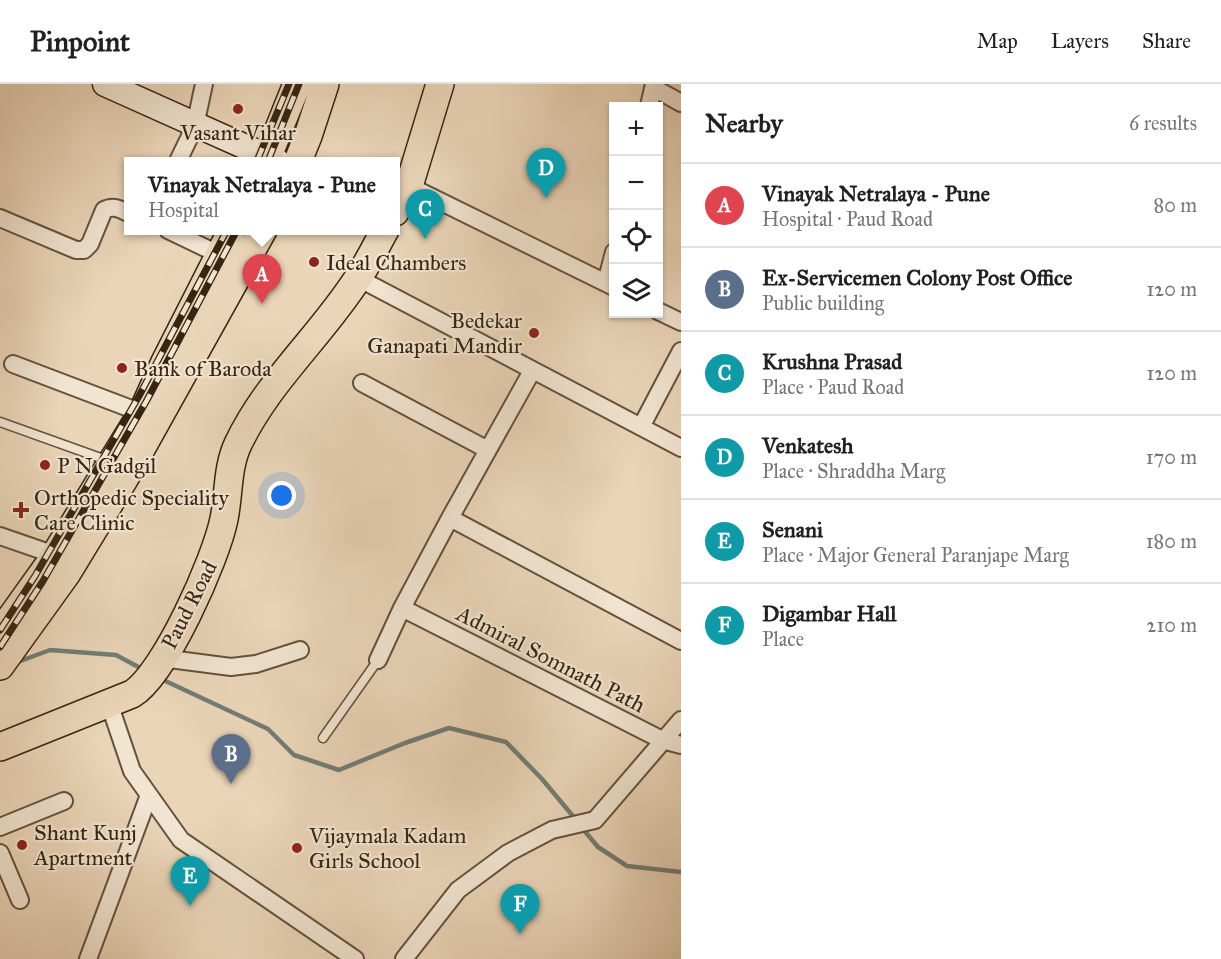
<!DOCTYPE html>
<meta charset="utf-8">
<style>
body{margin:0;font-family:"IM FELL Great Primer",serif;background:#f2f2f2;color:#202124}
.controls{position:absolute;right:18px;top:18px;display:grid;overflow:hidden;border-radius:0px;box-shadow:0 2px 4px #0004}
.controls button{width:54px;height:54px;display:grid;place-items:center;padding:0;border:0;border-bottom:2px solid #e0e0e0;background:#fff;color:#202124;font:30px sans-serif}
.you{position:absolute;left:282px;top:412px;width:21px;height:21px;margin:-15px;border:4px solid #fff;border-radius:50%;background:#1a73e8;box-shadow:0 0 0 9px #1a73e833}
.badge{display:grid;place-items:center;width:39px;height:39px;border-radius:50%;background:#8f2418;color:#fff;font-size:20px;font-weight:700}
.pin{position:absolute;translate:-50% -50px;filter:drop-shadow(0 2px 3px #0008)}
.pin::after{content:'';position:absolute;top:32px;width:21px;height:18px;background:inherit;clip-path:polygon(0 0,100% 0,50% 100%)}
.popup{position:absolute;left:124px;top:73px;width:276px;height:78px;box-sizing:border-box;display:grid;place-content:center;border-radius:0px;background:#fff;filter:drop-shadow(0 2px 4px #0005);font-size:20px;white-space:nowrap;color:#757577}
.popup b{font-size:22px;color:#202124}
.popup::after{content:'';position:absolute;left:50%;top:100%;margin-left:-12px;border:12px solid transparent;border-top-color:#fff}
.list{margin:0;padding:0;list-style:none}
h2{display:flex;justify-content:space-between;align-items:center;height:78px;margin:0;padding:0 24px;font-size:26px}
h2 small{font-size:20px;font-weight:400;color:#757577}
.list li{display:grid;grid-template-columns:39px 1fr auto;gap:18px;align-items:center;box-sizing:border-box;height:84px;padding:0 24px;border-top:2px solid #e0e0e0}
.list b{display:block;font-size:22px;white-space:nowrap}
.list p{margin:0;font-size:20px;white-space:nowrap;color:#757577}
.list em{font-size:20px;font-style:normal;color:#757577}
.icon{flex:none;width:33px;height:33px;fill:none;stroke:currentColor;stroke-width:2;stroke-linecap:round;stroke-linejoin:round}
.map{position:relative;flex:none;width:681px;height:875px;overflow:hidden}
header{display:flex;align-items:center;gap:36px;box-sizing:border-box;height:84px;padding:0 30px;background:#fff;border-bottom:2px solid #e0e0e0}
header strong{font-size:28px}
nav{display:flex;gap:33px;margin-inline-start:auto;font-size:21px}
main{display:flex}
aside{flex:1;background:#fff}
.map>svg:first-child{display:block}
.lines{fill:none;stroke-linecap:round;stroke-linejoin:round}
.stream{stroke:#727d73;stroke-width:4.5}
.lane-casing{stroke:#64513b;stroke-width:11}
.street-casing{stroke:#64513b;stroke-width:20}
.secondary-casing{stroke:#372511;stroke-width:27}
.primary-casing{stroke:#372511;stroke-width:30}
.lane{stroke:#f1e4d1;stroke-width:8}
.street{stroke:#f1e4d1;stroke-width:16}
.secondary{stroke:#f1e4d1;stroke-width:24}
.primary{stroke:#ead5b8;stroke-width:27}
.rail-casing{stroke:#372511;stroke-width:7}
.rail{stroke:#f1e4d1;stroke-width:4.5;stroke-dasharray:14;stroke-linecap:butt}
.poi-dot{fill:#8f2418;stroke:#f1e4d1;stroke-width:2}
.labels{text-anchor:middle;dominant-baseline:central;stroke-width:4.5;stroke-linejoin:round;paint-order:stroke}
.poi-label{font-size:22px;fill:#372511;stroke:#f1e4d1;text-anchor:start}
.street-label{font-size:22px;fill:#372511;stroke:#f1e4d1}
</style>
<header>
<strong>Pinpoint</strong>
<nav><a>Map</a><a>Layers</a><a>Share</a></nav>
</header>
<main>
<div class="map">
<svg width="681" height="875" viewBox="0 0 681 875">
<rect width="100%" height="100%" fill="#ead5b8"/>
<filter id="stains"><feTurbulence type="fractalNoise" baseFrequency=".00333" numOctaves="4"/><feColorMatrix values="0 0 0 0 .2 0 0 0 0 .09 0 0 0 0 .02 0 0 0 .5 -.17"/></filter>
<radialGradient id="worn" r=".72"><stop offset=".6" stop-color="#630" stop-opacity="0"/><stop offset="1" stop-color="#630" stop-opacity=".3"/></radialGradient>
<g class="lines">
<path class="stream" d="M 15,579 L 50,566 L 116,571 L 144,586
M 159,594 L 268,645 L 294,671 L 339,686 L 405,659 L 449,644 L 506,658 L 542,695 L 577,737
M 582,744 L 598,763 L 627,782 L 681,788"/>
<g class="lane-casing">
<path id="lane" d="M 0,338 L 109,377
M 323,654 L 378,576"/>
</g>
<g class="street-casing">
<path id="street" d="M 654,4 L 681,19
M 649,22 L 654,0
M 178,77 L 195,42 L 204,0
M 409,102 L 614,203
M 0,134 L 76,166 L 84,166 L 90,160 L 104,126 C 113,121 120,125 128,129
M 168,146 L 220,171
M 358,194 L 681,364
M 606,199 L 614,168
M 658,227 L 681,238
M 13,280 L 142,329
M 532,287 L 450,434 L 681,557
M 362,299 L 488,366
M 641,343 L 681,267
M 0,452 L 55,471
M 402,524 L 662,656 L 681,661
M 162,574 L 231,583 L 256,580 L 300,566
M 378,576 L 402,524 L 450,434
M 109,619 L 132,687 L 181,756 L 355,875
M 0,743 L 64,717
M 0,769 L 20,816
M 88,875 L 149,711
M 404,875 L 458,806 L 508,769 L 552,746 L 595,736 L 681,636"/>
</g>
<g class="secondary-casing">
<path id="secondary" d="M 105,0 L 277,77"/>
</g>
<g class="primary-casing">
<path id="primary" d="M 266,77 L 297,0
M 298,77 L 308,52 L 325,0
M 395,128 L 409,102 L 440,0
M 0,549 L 50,479 L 142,329 L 165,278 L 232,146
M 0,582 L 67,489 L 126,392 L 263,146
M 0,663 L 132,610 C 165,590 216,475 224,435 C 229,411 227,383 238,360 C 268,297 321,252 358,194 C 368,179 376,162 385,146"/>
</g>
<use href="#lane" class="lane"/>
<use href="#street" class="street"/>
<use href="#secondary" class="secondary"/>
<use href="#primary" class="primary"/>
<g class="rail-casing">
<path id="rail" d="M 257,77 L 289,0
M 268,77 L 299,0
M 0,546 L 35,492 L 139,312 L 227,146
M 0,563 L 43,497 L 147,316 L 237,146"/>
</g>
<use href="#rail" class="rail"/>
</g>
<g class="poi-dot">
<circle cx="238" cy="25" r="6"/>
<circle cx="314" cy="178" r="6"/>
<circle cx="534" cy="249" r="6"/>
<circle cx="122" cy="284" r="6"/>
<circle cx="45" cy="381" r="6"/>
<path d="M18 417h6v6h6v6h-6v6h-6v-6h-6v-6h6z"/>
<circle cx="22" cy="761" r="6"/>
<circle cx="297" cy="764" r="6"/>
</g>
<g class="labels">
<g class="poi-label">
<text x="238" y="48" text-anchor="middle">Vasant Vihar</text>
<text x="326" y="178">Ideal Chambers</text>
<text x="522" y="236" text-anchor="end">Bedekar<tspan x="522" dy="25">Ganapati Mandir</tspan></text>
<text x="134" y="284">Bank of Baroda</text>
<text x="57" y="381">P N Gadgil</text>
<text x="34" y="413">Orthopedic Speciality<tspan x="34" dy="25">Care Clinic</tspan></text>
<text x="34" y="748">Shant Kunj<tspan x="34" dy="25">Apartment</tspan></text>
<text x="309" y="751">Vijaymala Kadam<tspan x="309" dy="25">Girls School</tspan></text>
</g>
<g class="street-label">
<text transform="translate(189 521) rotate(-63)">Paud Road</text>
<text transform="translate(551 575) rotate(27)">Admiral Somnath Path</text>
</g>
</g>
<rect width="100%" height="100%" filter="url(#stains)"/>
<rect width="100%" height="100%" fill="url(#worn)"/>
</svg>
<div class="controls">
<button>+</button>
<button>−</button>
<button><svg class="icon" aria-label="locate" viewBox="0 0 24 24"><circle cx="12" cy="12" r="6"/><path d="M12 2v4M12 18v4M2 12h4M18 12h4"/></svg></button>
<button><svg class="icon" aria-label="layers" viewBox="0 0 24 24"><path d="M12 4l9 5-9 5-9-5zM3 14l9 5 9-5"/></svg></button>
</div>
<div class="you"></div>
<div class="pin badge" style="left:262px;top:220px;background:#e0444e">A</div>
<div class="popup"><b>Vinayak Netralaya - Pune</b>Hospital</div>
<div class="pin badge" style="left:231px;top:700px;background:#5c6f8a">B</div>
<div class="pin badge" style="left:425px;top:155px;background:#0f9aa8">C</div>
<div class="pin badge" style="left:546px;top:114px;background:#0f9aa8">D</div>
<div class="pin badge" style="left:190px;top:822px;background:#0f9aa8">E</div>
<div class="pin badge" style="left:520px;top:850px;background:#0f9aa8">F</div>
</div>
<aside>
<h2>Nearby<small>6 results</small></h2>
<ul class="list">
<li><span class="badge" style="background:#e0444e">A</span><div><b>Vinayak Netralaya - Pune</b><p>Hospital · Paud Road</p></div><em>80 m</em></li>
<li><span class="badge" style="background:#5c6f8a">B</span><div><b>Ex-Servicemen Colony Post Office</b><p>Public building</p></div><em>120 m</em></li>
<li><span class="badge" style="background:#0f9aa8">C</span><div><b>Krushna Prasad</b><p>Place · Paud Road</p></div><em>120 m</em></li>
<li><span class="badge" style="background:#0f9aa8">D</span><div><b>Venkatesh</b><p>Place · Shraddha Marg</p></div><em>170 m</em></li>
<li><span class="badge" style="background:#0f9aa8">E</span><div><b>Senani</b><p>Place · Major General Paranjape Marg</p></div><em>180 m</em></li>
<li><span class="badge" style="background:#0f9aa8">F</span><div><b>Digambar Hall</b><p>Place</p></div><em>210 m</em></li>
</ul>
</aside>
</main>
